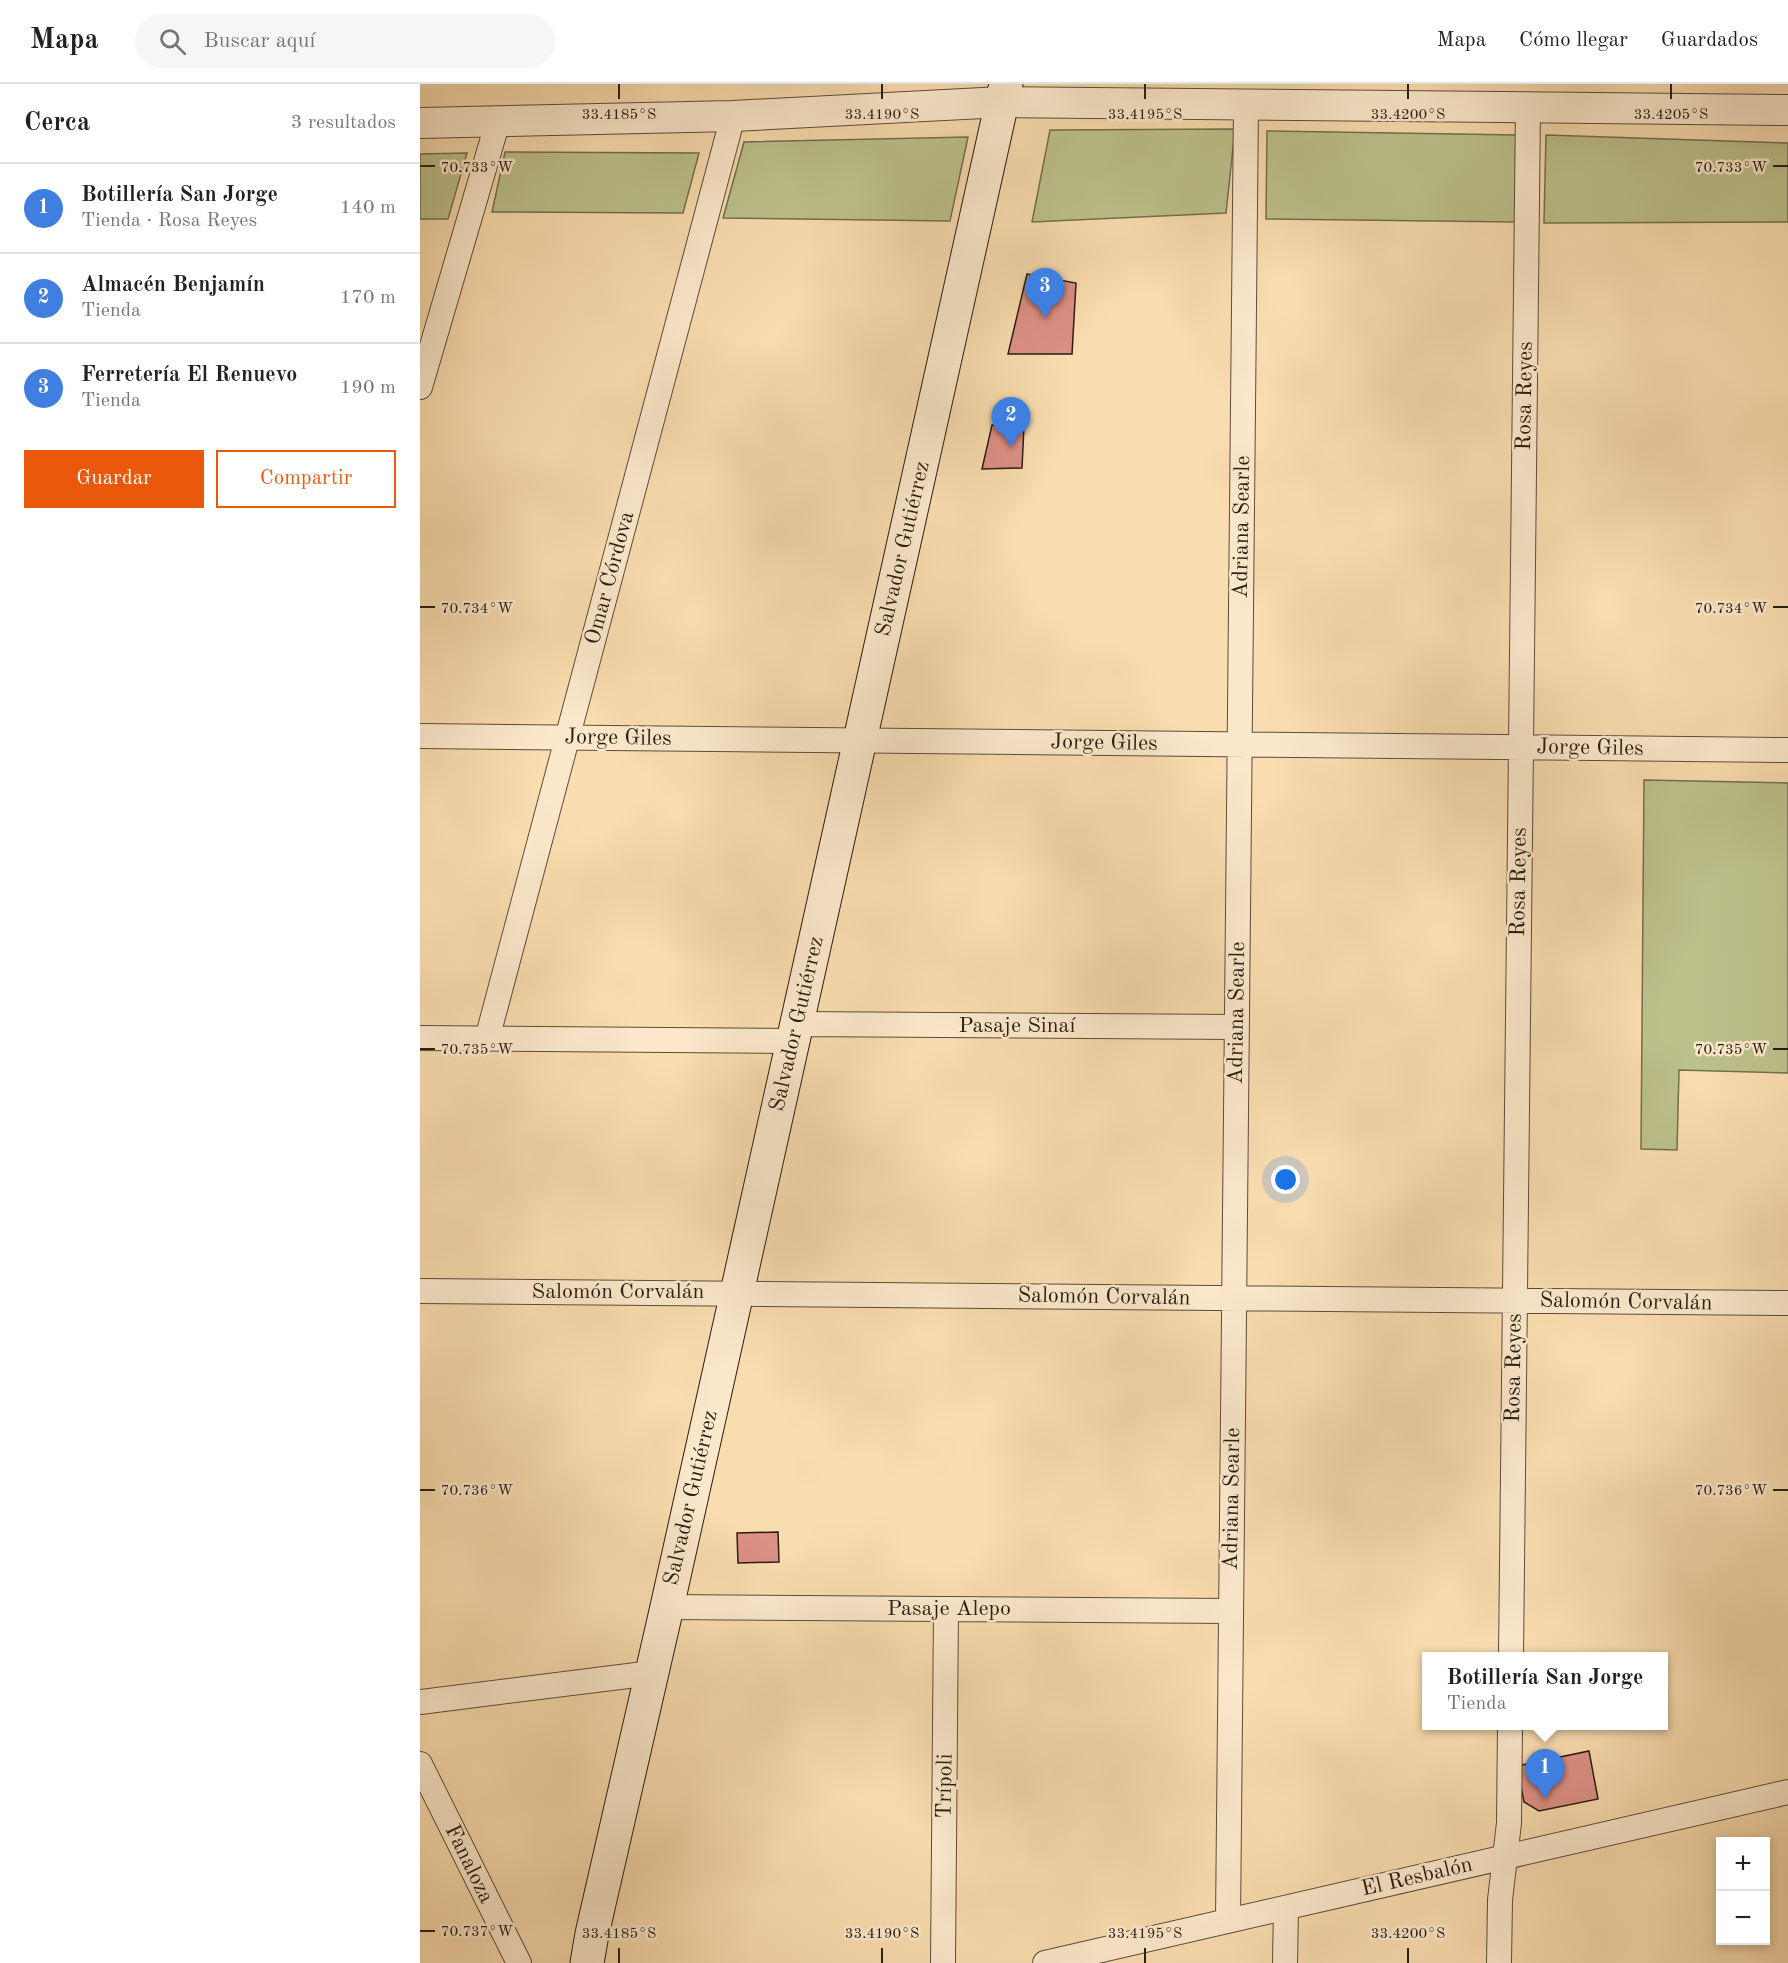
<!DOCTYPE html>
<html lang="es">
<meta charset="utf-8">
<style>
body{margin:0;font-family:"Old Standard TT",serif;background:#f6f6f6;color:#222}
.controls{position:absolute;right:18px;bottom:18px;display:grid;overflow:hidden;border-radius:0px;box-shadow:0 3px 9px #0003}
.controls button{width:54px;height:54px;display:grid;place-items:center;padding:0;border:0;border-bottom:2px solid #e0e0e0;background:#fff;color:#222;font:30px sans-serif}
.you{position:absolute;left:866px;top:1096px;width:21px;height:21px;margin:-15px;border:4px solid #fff;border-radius:50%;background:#1a73e8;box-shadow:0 0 0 9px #1a73e833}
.badge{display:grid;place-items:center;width:39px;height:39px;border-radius:50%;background:#ea580c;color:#fff;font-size:20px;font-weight:700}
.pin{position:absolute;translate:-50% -50px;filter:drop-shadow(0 2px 3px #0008)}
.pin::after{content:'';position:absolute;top:32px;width:21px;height:18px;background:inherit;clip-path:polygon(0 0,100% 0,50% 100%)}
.popup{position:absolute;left:1002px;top:1568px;width:246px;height:78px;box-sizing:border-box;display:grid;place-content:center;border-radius:0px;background:#fff;filter:drop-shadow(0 2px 4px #0005);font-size:20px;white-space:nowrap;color:#767676}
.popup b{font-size:22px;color:#222}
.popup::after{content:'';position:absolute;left:50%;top:100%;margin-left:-12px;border:12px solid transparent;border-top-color:#fff}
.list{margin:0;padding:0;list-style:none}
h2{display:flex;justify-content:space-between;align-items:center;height:78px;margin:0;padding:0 24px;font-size:26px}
h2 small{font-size:20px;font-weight:400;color:#767676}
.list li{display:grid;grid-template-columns:39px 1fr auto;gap:18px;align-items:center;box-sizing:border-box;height:90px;padding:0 24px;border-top:2px solid #e0e0e0}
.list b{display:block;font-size:22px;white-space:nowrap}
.list p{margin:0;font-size:20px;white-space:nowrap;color:#767676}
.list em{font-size:20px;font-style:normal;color:#767676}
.actions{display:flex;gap:12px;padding:18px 24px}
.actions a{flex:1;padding:14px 0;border:2px solid #ea580c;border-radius:0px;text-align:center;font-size:21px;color:#ea580c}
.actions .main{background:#ea580c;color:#fff}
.icon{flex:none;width:33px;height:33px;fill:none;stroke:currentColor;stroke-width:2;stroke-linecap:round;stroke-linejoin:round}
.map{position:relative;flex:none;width:1368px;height:1879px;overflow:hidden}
header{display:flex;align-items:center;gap:36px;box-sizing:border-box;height:84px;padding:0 30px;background:#fff;border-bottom:2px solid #e0e0e0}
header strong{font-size:28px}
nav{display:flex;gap:33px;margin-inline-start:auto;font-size:21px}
.search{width:420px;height:54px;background:#f6f6f6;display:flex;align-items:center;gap:15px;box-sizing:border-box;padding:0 21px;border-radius:33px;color:#767676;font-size:22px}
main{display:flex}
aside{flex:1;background:#fff}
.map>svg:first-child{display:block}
.green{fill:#bcc18c;stroke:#726f50;stroke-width:1.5}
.building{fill:#dd9085;stroke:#271d13;stroke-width:1.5}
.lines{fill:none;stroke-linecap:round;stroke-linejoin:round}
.minor-casing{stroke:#5c4d3a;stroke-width:26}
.tertiary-casing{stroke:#5c4d3a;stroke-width:32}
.secondary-casing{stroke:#271d13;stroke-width:35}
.minor{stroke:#fbe8cb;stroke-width:24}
.tertiary{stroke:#fbe8cb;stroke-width:30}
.secondary{stroke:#fbe8cb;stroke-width:33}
.ticks{fill:none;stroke:#271d13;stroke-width:2}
.labels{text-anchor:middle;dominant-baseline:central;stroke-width:5;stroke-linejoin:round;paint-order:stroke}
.street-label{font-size:22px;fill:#271d13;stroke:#fbe8cb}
.ticks-label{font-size:15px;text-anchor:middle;fill:#271d13;stroke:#fbe8cb;stroke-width:5;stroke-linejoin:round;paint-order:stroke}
</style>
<header>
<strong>Mapa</strong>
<div class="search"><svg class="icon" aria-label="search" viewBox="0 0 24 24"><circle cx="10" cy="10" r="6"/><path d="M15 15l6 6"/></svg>Buscar aquí</div>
<nav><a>Mapa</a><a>Cómo llegar</a><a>Guardados</a></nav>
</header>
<main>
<aside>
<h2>Cerca<small>3 resultados</small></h2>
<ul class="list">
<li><span class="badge" style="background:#3f7fe0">1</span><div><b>Botillería San Jorge</b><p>Tienda · Rosa Reyes</p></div><em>140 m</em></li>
<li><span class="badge" style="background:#3f7fe0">2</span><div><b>Almacén Benjamín</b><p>Tienda</p></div><em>170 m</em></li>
<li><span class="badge" style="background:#3f7fe0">3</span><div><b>Ferretería El Renuevo</b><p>Tienda</p></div><em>190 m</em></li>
</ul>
<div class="actions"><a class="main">Guardar</a><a>Compartir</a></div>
</aside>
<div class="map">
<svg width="1368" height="1879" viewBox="0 0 1368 1879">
<rect width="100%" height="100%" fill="#f9dcaf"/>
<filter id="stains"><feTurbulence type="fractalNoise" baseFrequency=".00333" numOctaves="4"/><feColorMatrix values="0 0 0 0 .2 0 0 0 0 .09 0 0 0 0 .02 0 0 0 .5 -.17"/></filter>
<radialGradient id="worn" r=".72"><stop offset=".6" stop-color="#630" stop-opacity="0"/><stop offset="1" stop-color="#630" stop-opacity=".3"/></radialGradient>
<path class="green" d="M 815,45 L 806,129 L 612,138 L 630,46 Z
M 847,47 L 1097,51 L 1096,138 L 846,135 Z
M 1126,51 L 1368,59 L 1368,138 L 1124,139 Z
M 548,53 L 530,137 L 303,134 L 324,58 Z
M 85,68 L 279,69 L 263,129 L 72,128 Z
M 47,69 L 28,135 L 0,135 L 0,70 Z
M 1224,696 L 1368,699 L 1368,989 L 1259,986 L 1257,1066 L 1221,1065 Z"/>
<path class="building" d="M 607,190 L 656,199 L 652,270 L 588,270 Z
M 572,341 L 604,342 L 602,384 L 562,385 Z
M 358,1448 L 359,1478 L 318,1479 L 317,1449 Z
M 1169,1667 L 1178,1715 L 1119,1727 L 1104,1718 L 1097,1682 Z"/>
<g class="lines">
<g class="minor-casing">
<path id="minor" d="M 0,303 L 78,37
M 0,652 L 1368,666
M 377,940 L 817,943
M 0,954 L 373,957
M 67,955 L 313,32
M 0,1207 L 1368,1219
M 247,1523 L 811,1527
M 1091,1572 L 1108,23
M 0,1618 L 232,1589
M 0,1680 L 99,1879
M 808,1837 L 826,21
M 523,1879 L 526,1525
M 625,1879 L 1368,1708
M 865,1879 L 866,1824
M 1079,1879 L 1080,1816 L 1089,1739 L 1090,1642"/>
</g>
<g class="tertiary-casing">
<path id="tertiary" d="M 0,39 L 313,32 L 582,18 L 1368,26"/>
</g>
<g class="secondary-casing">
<path id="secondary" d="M 167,1879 L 172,1850 L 247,1523 L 586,0"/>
</g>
<use href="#minor" class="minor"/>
<use href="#tertiary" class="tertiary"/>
<use href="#secondary" class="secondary"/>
</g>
<path class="ticks" d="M 199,0 L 199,15M 462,0 L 462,15M 725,0 L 725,15M 988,0 L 988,15M 1251,0 L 1251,15M 0,82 L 15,82M 1353,82 L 1368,82M 0,523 L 15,523M 1353,523 L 1368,523M 0,965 L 15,965M 1353,965 L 1368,965M 0,1406 L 15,1406M 1353,1406 L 1368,1406M 0,1847 L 15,1847M 199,1864 L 199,1879M 462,1864 L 462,1879M 725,1864 L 725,1879M 988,1864 L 988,1879"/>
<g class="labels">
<g class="street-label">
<text transform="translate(1105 312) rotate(-89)">Rosa Reyes</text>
<text transform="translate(822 443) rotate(-89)">Adriana Searle</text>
<text transform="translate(483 465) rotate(-77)">Salvador Gutiérrez</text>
<text transform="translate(190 494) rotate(-75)">Omar Córdova</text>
<text transform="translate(198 654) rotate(1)">Jorge Giles</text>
<text transform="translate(684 659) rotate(1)">Jorge Giles</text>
<text transform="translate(1170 664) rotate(1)">Jorge Giles</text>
<text transform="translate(1099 798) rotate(-89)">Rosa Reyes</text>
<text transform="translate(817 929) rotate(-89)">Adriana Searle</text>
<text transform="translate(377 940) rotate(-77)">Salvador Gutiérrez</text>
<text x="597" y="942">Pasaje Sinaí</text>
<text x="198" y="1208">Salomón Corvalán</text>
<text transform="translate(684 1213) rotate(1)">Salomón Corvalán</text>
<text transform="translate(1206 1218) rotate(1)">Salomón Corvalán</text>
<text transform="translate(1094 1284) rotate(-89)">Rosa Reyes</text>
<text transform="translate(271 1414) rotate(-77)">Salvador Gutiérrez</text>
<text transform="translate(812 1415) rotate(-89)">Adriana Searle</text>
<text x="529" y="1525">Pasaje Alepo</text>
<text transform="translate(525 1702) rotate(-89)">Trípoli</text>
<text transform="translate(49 1780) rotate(64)">Fanaloza</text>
<text transform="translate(997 1793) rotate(-13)">El Resbalón</text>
</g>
</g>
<g class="ticks-label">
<text x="199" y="35">33.4185°S</text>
<text x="462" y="35">33.4190°S</text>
<text x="725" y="35">33.4195°S</text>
<text x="988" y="35">33.4200°S</text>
<text x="1251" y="35">33.4205°S</text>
<text x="1311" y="88">70.733°W</text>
<text x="57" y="88">70.733°W</text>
<text x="1311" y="529">70.734°W</text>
<text x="57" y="529">70.734°W</text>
<text x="1311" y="970">70.735°W</text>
<text x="57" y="970">70.735°W</text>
<text x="1311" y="1411">70.736°W</text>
<text x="57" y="1411">70.736°W</text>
<text x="57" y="1852">70.737°W</text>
<text x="199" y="1854">33.4185°S</text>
<text x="462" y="1854">33.4190°S</text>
<text x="725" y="1854">33.4195°S</text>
<text x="988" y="1854">33.4200°S</text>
</g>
<rect width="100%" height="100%" filter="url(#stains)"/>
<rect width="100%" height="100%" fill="url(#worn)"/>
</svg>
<div class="controls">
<button>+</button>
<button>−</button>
</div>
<div class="you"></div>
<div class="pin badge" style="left:1125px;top:1715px;background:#3f7fe0">1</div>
<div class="popup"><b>Botillería San Jorge</b>Tienda</div>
<div class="pin badge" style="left:591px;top:363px;background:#3f7fe0">2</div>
<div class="pin badge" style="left:625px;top:234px;background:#3f7fe0">3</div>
</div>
</main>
